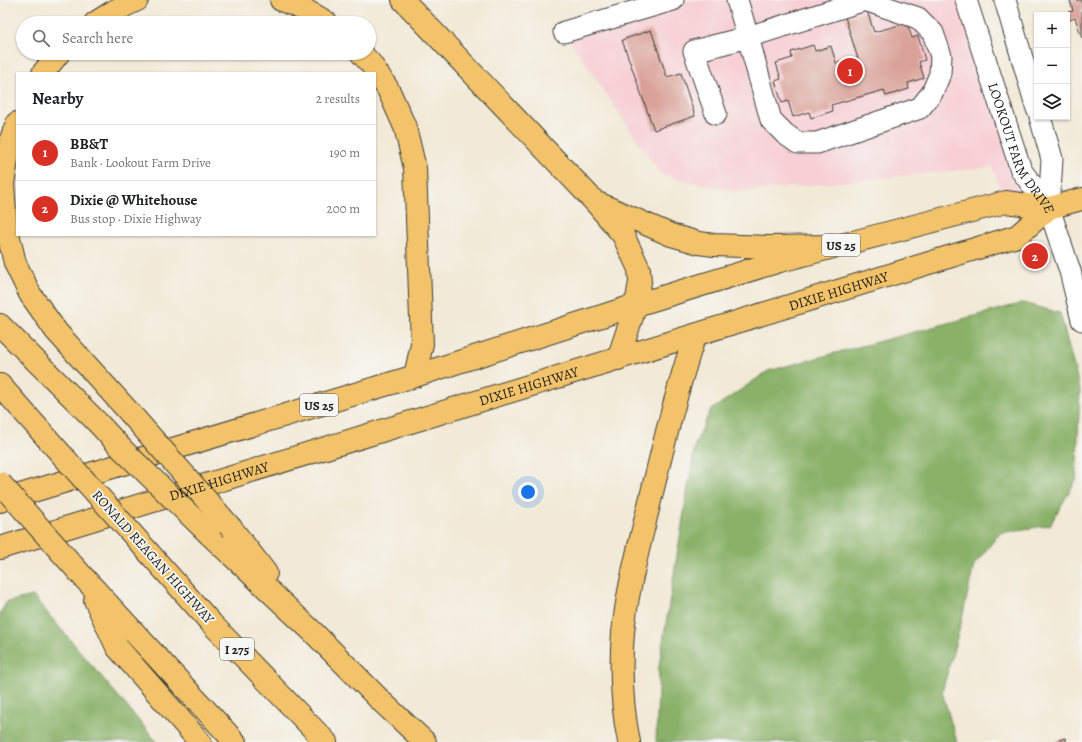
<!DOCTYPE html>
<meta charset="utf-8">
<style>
body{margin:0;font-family:Alegreya,serif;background:#f6f6f6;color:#202124}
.controls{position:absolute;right:12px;top:12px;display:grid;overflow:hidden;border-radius:0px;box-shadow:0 1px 3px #0004}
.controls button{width:36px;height:36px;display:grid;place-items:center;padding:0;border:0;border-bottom:1px solid #e0e0e0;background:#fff;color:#202124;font:20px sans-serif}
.you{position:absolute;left:528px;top:492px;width:14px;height:14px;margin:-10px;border:3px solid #fff;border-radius:50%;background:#1a73e8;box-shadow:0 0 0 6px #1a73e833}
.badge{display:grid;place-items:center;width:26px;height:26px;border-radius:50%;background:#d93025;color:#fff;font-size:13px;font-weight:700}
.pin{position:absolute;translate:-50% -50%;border:2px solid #fff;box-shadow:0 1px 4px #0006}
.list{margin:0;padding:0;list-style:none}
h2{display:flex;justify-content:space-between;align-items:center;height:52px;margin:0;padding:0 16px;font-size:17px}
h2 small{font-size:13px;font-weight:400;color:#757577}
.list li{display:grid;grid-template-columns:26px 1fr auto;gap:12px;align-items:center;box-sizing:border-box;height:56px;padding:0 16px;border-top:1px solid #e0e0e0}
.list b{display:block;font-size:15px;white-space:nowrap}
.list p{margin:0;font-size:13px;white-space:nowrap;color:#757577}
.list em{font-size:13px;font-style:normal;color:#757577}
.icon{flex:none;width:22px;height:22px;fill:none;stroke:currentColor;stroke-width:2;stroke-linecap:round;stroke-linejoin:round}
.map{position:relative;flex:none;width:1082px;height:742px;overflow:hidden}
.search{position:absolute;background:#fff;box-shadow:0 1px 3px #0004;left:16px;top:16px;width:360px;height:44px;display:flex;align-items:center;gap:10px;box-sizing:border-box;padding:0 14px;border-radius:22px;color:#757577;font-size:15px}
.panel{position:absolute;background:#fff;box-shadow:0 1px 3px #0004;left:16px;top:72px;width:360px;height:164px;border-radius:0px}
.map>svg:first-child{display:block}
.built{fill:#f7cfd5}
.forest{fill:#89b167;stroke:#526642}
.building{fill:#d9a198}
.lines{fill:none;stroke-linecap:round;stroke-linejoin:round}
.minor-casing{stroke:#3c3b38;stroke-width:23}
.major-casing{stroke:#3c3b38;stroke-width:24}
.highway-casing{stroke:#3c3b38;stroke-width:24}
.minor{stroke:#fff;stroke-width:21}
.major{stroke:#f2c36a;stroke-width:22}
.highway{stroke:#f2c36a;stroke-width:22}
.highway-bridge-casing{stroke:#3c3b38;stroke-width:24;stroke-linecap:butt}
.highway-bridge{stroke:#f2c36a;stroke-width:22}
.labels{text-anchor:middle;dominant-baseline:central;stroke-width:3.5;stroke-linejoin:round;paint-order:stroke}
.shield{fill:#f6f6f2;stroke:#5d5d5c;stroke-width:1}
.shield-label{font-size:13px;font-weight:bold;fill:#1c1c1c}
.street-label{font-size:14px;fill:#1c1c1c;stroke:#f6f6f2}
</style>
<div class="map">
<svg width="1082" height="742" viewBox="0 0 1082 742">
<rect width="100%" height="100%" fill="#f6f6f2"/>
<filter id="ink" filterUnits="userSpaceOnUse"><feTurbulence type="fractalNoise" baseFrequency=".025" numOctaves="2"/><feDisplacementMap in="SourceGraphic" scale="8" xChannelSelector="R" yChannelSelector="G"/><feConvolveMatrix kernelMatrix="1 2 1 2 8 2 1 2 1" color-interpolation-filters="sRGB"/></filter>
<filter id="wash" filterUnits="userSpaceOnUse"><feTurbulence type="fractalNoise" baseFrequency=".012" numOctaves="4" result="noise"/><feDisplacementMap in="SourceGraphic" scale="16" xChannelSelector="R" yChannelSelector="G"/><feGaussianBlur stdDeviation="0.9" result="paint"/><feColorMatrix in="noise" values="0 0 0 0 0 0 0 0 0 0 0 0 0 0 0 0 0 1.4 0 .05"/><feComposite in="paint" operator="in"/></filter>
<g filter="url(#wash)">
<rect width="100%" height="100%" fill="#f2e9d6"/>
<path class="built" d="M 673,0 L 966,0 L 1021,170 L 1049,208 L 1006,202 L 992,167 L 738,192 L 661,175 L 564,32 Z"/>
<path class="forest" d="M 1023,303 L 1060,313 L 1080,390 L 1076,480 L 1050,525 L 1000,533 L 974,565 L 961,623 L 942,692 L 957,742 L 656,742 L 659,666 L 695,445 L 710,411 L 768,371 Z
M 33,596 L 157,742 L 0,742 L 0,613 L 7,602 Z"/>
<g id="blocks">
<path class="building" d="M 1070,0 L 1082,0 L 1082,38 L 1075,18 L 1070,20 L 1068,12 L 1073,11 Z
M 867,11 L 874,32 L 907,23 L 912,38 L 918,36 L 925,60 L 919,62 L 924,78 L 908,83 L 909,89 L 886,96 L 884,90 L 831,105 L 833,111 L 811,118 L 809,112 L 793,117 L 788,101 L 782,103 L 775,81 L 781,79 L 776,63 L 792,58 L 791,52 L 813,45 L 815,51 L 831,46 L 836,63 L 858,59 L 845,17 Z
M 651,30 L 667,77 L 681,73 L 695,116 L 654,130 L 622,40 Z
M 1065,738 L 1066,742 L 1054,742 Z"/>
</g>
</g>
<g filter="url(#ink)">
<use href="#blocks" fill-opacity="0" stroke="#3c3b38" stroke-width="1"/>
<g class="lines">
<g class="minor-casing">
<g id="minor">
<path id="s1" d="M 966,0 L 1021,170 L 1049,208 L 1070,271 L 1082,320"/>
<path d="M 1005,0 L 1037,109"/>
<path d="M 564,32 L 673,0"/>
<path d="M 716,114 L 694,51 L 748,37 L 865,0 L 918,18 L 933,33 L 941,56 L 940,74 L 932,93 L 920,108 L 817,143 L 798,143 L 785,134 L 771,120 L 748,37 L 737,0"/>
<path d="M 1040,117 L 1052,159 L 1049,208"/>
</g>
</g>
<g class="major-casing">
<g id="major">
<path d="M 0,501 L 415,376 L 636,305 L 780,261 L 1006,202 L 1049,208 L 1082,199"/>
<path id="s2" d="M 0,548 L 1017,236 L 1049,208"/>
</g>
</g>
<g class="highway-casing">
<path id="highway" d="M 281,0 C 297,6 313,13 327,23
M 403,0 L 596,203 L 623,235 L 639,269 L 640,282 L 636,305 L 618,359
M 95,23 L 114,11 L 137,0
M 361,53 L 371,64 L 388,89 L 405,127 L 415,168 L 422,344 L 415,376
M 43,73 L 59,53
M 17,123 L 11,139 L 3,183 L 6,225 L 15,263 L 30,294 L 56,331 L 130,413
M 600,204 L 671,235 L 699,243 L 714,245 L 770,247 L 835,246
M 0,325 L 97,422
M 0,385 L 46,437
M 232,529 L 266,573
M 209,534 L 313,632 L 382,702 L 425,742
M 150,554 L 212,624 L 326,742
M 85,579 L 235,742
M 95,600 L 117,647 L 200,742
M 629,742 C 622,707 620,669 623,633 C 627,590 639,547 649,505 C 663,447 676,392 695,335"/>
</g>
<use href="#minor" class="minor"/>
<use href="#major" class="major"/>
<use href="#highway" class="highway"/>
<g class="highway-bridge-casing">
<path id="highway-bridge" d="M 130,413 L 232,529
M 97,422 L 123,450 L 209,534
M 46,437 L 150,554
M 0,483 L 85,579"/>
</g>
<use href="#highway-bridge" class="highway-bridge"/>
</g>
</g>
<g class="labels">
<g class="shield">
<rect x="822" y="234" width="38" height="22" rx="3"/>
<rect x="300" y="394" width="38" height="22" rx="3"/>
<rect x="220" y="638" width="34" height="22" rx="3"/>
</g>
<g class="shield-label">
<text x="841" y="245">US 25</text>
<text x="319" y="405">US 25</text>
<text x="237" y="649">I 275</text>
</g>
<g class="street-label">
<text stroke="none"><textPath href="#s1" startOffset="159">LOOKOUT FARM DRIVE</textPath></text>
<text stroke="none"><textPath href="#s2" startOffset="877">DIXIE HIGHWAY</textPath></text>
<text stroke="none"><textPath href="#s2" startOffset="553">DIXIE HIGHWAY</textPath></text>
<text stroke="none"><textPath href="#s2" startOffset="229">DIXIE HIGHWAY</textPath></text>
<text transform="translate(153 557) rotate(48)">RONALD REAGAN HIGHWAY</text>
</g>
</g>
</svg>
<div class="controls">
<button>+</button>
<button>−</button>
<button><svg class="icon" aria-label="layers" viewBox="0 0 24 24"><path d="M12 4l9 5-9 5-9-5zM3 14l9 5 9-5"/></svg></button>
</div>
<div class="you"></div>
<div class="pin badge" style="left:850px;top:71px">1</div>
<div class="pin badge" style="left:1035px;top:256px">2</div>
<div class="search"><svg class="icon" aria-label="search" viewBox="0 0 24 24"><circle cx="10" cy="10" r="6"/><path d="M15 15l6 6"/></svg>Search here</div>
<section class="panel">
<h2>Nearby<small>2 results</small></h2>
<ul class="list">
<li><span class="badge">1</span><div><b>BB&amp;T</b><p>Bank · Lookout Farm Drive</p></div><em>190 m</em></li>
<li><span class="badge">2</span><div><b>Dixie @ Whitehouse</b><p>Bus stop · Dixie Highway</p></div><em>200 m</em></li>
</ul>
</section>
</div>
